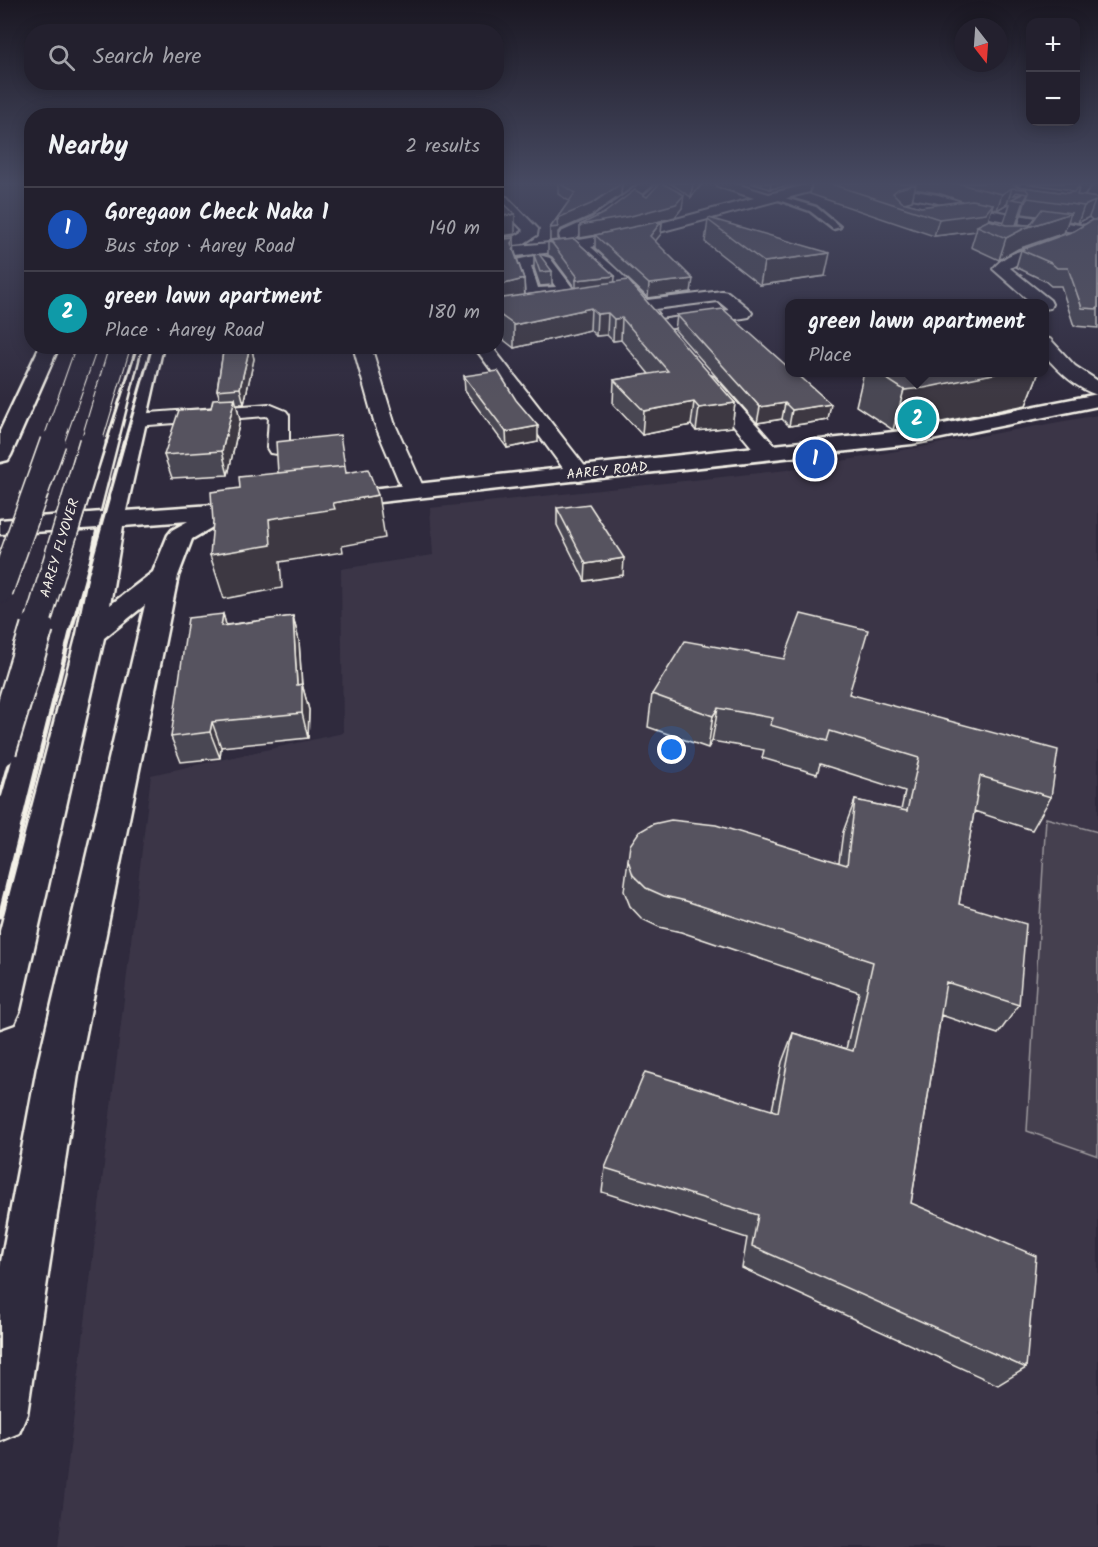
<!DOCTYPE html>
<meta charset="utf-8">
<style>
body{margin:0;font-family:Kalam,sans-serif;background:#2f2d3a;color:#f1f3f6}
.controls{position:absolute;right:18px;top:18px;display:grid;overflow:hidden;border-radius:12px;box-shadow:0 3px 15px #0003}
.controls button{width:54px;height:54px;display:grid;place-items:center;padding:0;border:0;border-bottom:2px solid #403e4a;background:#23202e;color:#f1f3f6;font:30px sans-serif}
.compass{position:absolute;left:954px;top:18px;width:54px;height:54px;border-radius:50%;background:#23202e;box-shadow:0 3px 15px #0003;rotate:163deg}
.you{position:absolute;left:672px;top:750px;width:21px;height:21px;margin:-15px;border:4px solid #fff;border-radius:50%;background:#1a73e8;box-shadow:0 0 0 9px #1a73e833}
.badge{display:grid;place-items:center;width:39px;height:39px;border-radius:50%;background:#8c9099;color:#fff;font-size:20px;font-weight:700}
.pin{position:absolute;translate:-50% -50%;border:3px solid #fff;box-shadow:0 2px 6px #0006}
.popup{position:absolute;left:785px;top:299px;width:264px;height:78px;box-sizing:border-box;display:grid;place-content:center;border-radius:12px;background:#23202e;filter:drop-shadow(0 2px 4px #0005);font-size:20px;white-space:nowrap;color:#a3a3aa}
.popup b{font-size:22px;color:#f1f3f6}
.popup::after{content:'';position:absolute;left:50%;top:100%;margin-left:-12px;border:12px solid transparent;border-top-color:#23202e}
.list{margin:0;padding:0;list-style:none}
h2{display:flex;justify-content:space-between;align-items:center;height:78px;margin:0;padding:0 24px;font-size:26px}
h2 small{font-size:20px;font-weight:400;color:#a3a3aa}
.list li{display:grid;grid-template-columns:39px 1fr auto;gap:18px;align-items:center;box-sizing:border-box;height:84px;padding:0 24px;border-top:2px solid #403e4a}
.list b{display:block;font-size:22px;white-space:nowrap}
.list p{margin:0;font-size:20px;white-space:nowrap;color:#a3a3aa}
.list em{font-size:20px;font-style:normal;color:#a3a3aa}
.icon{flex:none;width:33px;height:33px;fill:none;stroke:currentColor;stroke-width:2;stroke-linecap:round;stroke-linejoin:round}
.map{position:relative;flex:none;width:1098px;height:1547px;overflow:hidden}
.search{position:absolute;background:#23202e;box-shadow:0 3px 15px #0003;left:24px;top:24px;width:480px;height:66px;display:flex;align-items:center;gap:15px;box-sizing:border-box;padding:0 21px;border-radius:24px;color:#a3a3aa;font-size:22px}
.panel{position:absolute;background:#23202e;box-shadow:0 3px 15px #0003;left:24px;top:108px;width:480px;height:246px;border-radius:24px}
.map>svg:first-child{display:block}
.built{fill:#3b3647}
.green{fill:#454050;stroke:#9c989c;stroke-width:1.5}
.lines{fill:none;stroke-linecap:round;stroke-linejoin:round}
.lane-casing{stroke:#f4f1e8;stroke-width:5}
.street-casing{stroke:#f4f1e8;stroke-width:4}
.secondary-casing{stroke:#f4f1e8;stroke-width:5}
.lane{fill:#2f2a3d;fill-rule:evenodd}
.street{fill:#2f2a3d;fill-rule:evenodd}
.secondary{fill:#2f2a3d;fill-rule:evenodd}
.rail-far3{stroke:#f4f1e8;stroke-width:3}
.rail-far2{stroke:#f4f1e8;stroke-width:4}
.rail-far1{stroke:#f4f1e8;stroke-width:4.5}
.rail{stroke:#f4f1e8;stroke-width:5}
.highway-bridge-far2-casing{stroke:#f4f1e8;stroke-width:22;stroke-linecap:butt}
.highway-bridge-far1-casing{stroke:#f4f1e8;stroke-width:28;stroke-linecap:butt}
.highway-bridge-casing{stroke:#f4f1e8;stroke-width:36;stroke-linecap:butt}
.highway-bridge-far2{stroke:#2f2a3d;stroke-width:20}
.highway-bridge-far1{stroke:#2f2a3d;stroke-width:25}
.highway-bridge{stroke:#2f2a3d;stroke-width:32}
.wall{fill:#4a4752;stroke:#f4f1e8;stroke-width:1.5;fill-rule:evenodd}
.shaded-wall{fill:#3c3942;stroke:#f4f1e8;stroke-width:1.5}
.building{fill:#56525f;stroke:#f4f1e8;stroke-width:1.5}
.labels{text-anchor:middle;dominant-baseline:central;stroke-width:5;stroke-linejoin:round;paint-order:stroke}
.far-street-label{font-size:14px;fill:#f4f1e8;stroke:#2f2a3d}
</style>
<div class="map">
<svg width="1098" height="1547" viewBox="0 0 1098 1547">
<rect width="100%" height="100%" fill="#2f2a3d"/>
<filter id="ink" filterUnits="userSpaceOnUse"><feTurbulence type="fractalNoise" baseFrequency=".0167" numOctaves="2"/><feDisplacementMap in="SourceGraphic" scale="12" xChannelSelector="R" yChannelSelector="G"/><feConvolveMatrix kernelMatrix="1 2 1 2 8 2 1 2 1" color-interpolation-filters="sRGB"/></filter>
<g filter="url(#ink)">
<path class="built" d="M 1098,415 L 1098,1547 L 58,1547 L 151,775 L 343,733 L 341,569 L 433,555 L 430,508 L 797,469 Z"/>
<path class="green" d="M 1046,818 L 1098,832 L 1098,1156 L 1027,1131 Z"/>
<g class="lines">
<g class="lane-casing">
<path id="lane" d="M 775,195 L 816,207 L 840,227 L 833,229 L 810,211 L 773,198 Z"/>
</g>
<g class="street-casing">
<path id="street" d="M 641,183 L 655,183 L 629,206 L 602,224 L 574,238 L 579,240 L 631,231 L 754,198 L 717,186 L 716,183 L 733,183 L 769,194 L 814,183 L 834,183 L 832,186 L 637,238 L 591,247 L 616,269 L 647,300 L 722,291 L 728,292 L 749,309 L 752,313 L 749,317 L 743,318 L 659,330 L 653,329 L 650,325 L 653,321 L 729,310 L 718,301 L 655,309 L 658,313 L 655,317 L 643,317 L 605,275 L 574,250 L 496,258 L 496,248 L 561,242 L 559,235 L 561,232 L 592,218 Z
M 870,183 L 938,195 L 994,211 L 1098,228 L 1098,236 L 994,219 L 934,202 L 865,190 L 863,187 L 865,184 Z
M 1079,183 L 1092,183 L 1080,201 L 1098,209 L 1098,218 L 1074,210 L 1066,202 Z
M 502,196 L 507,197 L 538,229 L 537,235 L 523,244 L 496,247 L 496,239 L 514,237 L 524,231 L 496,202 L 497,197 Z
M 1060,241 L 1065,243 L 1068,246 L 1065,249 L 1025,260 L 1010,268 L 1050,300 L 1052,304 L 1050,308 L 1044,309 L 1044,304 L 1033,304 L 993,269 C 1008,249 1037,247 1060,241 Z
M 539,255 L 550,258 L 575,291 L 573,294 L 531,299 L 525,298 L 514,263 L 516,260 ZM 539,265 L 540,265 L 556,287 L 538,288 L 531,266 Z
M 1044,338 L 1050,339 L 1075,366 L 1098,381 L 1098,395 C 1076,389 1059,371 1044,355 Z
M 353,346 L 371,346 L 394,422 L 425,491 L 422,496 L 414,498 L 406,496 L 403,491 L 374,422 Z
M 487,346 L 493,348 L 587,469 L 590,474 L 587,479 L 579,481 L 571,479 L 478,352 L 481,348 Z
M 707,375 L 714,377 L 776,447 L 779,452 L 776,457 L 768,458 L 760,457 L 697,381 L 700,377 Z
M 269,404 L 286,411 L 289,415 L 289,448 L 286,453 L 278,454 L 270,453 L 267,448 L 269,418 L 266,416 L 136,426 L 129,424 L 126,420 L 129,416 L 136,414 Z"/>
</g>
<g class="secondary-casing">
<path id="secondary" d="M 40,346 L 59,346 L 11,455 L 8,460 L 0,462 L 0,431 Z
M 144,346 L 163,346 L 126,511 L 256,502 L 265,504 L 268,509 L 265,514 L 228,518 L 192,539 L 178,576 L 79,1068 L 27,1414 L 19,1433 L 0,1441 L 0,1267 L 37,1068 L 145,605 L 104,638 L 20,1010 L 14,1023 L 0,1028 L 0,931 L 77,634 L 98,528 L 0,534 L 0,520 L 102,512 ZM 188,521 L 172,530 L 168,535 L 153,572 L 110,605 L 123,526 Z
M 1098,394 L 1098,406 L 912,444 L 334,507 L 325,505 L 322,500 L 325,495 L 334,493 L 912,430 Z"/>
</g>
<use href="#lane" class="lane"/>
<use href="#street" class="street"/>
<use href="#secondary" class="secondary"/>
<path class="rail-far3" d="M 106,443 L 137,346
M 124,443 L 152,346"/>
<path class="rail-far2" d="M 47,628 L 106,442
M 72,628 L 124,442"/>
<path class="rail-far1" d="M 0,795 L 47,627
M 13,864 L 72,627"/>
<path class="rail" d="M 0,916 L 13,863"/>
<g class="highway-bridge-far2-casing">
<path id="highway-bridge-far2" d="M 53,443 L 87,346
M 91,443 L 120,346"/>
</g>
<g class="highway-bridge-far1-casing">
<path id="highway-bridge-far1" d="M 0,591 L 53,442
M 36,628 L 92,442"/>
</g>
<g class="highway-bridge-casing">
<path id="highway-bridge" d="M 0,750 L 37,627"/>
</g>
<use href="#highway-bridge-far2" class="highway-bridge-far2"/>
<use href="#highway-bridge-far1" class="highway-bridge-far1"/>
<use href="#highway-bridge" class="highway-bridge"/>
</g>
<path class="wall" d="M 558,183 L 622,183 L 621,195 L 591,216 L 560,230 L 558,232 L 558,240 L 550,241 L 550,228 L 569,201 L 558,194 Z
M 670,183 L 703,183 L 691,197 Z
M 751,183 L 804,183 L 770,189 Z
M 812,183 L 1080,183 L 1077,195 L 1098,198 L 1098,328 L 1074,326 L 1061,286 L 1051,286 L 1045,281 L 1016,267 L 1021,250 L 1074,231 L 1092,220 L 1089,217 L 1078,223 L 1068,221 L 1064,233 L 1018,249 L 999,260 L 971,247 L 976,231 L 934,236 L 810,194 ZM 1024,183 L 1066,189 L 1072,192 L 1067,193 L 1016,186 L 1017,184 ZM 914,189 L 938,193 L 962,201 L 921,207 L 905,203 L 912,201 ZM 1007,204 L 1010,204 L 1003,225 L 988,220 L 992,208 L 997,210 ZM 1023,208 L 1022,214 L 1037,216 L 1030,225 L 1018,225 Z
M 647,197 L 682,208 L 675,217 L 646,225 L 662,221 L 661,234 L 655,241 L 691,292 L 648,298 L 595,248 L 595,235 L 606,233 L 580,238 L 580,225 Z
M 708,220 L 825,276 L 760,285 L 705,242 Z
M 574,239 L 615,276 L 614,282 L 735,403 L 732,427 L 696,431 L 691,425 L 642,435 L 613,404 L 614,380 L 649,374 L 621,340 L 613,341 L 607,335 L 596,336 L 590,330 L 514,348 L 496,334 L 496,240 L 515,252 L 524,279 L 525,295 L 575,288 L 552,257 L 548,255 L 548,242 Z
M 534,255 L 552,271 L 552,285 L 540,286 L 534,268 Z
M 677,315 L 828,420 L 789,426 L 782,419 L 757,423 L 675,330 Z
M 224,346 L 251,346 L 254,359 L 244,404 L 236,404 L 240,420 L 228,475 L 172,478 L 164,455 L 220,399 L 217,390 Z
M 864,372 L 1039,372 L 1026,405 L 912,428 L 893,430 L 856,406 Z
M 464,376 L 538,442 L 507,448 L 465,391 Z
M 557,508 L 623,575 L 585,581 L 557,525 Z
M 223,614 L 226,625 L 293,616 L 299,641 L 302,684 L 309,710 L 308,738 L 221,747 L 220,758 L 181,762 L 171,737 Z
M 652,694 L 849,694 L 1051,797 L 1032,830 L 974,811 L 959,904 L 1019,1005 L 998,1034 L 941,1015 L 911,1203 L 1026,1368 L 998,1385 L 742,1268 L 747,1238 L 602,1192 L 605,1168 L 772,1110 L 782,1062 L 793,1033 L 846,1049 L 859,992 L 681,932 L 659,927 L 642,919 L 630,906 L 624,891 L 628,860 L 839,862 L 843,832 L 855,800 L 901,810 L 905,791 L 820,764 L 817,774 L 762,758 L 764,750 L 712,741 L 708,748 L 648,727 Z"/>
<path class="shaded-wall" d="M 622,183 L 621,195 L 591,216 L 560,230 L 558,232 L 558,240 L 550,241 L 550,228 L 560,217 Z
M 693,183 L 703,183 L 691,197 Z
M 771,183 L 804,183 L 770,189 Z
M 1012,183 L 1024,183 L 1017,184 L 1014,188 L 1012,188 L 1007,204 L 997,210 L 1002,194 Z
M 916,184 L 912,201 L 896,205 L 893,193 L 898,189 Z
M 1028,194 L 1017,227 L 1013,234 L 1024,201 Z
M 684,195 L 682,208 L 675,217 L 631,229 L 580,238 L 580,225 Z
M 1095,201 L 1089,217 L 1078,223 L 1084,206 Z
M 993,204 L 988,221 L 977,226 L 976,231 L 934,236 L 939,219 Z
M 1071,213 L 1064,233 L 1018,249 L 999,260 L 1006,238 L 1025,228 Z
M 515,214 L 515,234 L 496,237 L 496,217 Z
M 662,221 L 661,234 L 649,249 L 650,236 Z
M 514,238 L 515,258 L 511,243 Z
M 830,253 L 825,276 L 760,285 L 764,262 Z
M 615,276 L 614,289 L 576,294 L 576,280 Z
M 524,279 L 525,300 L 496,307 L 496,286 Z
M 693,279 L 691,292 L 648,298 L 649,284 Z
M 591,308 L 590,330 L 514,348 L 514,325 Z
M 608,313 L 607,335 L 596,336 L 597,314 Z
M 622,318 L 621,340 L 613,341 L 614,319 Z
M 250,346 L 251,346 L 254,359 L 244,404 L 240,388 Z
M 1003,372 L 1039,372 L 1026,405 L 912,428 L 893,430 L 904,390 Z
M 235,398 L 240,420 L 228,475 L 222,451 Z
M 694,402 L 691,425 L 642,435 L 644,411 Z
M 735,403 L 732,427 L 696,431 L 699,408 Z
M 785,403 L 782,419 L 757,423 L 760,407 Z
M 831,404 L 828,420 L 789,426 L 792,410 Z
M 538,426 L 538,442 L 507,448 L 506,432 Z
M 378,495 L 385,538 L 342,546 L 343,552 L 280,562 L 282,588 L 224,599 L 210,555 L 269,519 L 333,503 Z
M 624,558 L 623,575 L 585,581 L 586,564 Z
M 223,614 L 230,639 L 221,626 Z
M 293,616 L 299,641 L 302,690 L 302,684 L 309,710 L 308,738 L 302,713 L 297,685 Z
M 718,708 L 712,741 L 708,748 L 713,716 Z
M 212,722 L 221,747 L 220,758 L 210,732 Z"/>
<path class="building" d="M 559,183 L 622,183 L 591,204 L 560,217 L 557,221 L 558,227 L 550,228 L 575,193 Z
M 660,183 L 662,183 L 684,195 L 676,204 L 631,216 L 580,225 L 604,213 L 635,190 L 647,197 Z
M 828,183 L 905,183 L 916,184 L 898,189 L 893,193 L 902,202 L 921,207 L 972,200 L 993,204 L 986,213 L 939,219 Z
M 958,183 L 1013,183 L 1016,186 L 1067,193 L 1074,192 L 1080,185 L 1077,195 L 1098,198 L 1098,203 L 1095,201 L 1084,206 L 1027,198 L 1029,193 L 1026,189 L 1012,188 L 1002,194 L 971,187 Z
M 1016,192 L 1028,194 L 1024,201 L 1012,199 L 1022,194 L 1014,195 Z
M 496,196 L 515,214 L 496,217 Z
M 1042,209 L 1071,213 L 1025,228 L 1006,238 L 977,226 L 989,220 L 1006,225 L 1030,225 Z
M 709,218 L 830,253 L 764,262 L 708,220 Z
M 1092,220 L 1098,220 L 1098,309 L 1082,308 L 1068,268 L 1057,268 L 1051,263 L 1021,250 L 1074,231 Z
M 662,221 L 650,236 L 693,279 L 649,284 L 595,235 Z
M 514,238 L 511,243 L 524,279 L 496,286 L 496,240 Z
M 574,239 L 615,276 L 576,280 L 577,276 L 552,243 L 548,242 Z
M 539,254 L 552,271 L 540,272 L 534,255 Z
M 628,280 L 735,403 L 699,408 L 694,402 L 644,411 L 614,380 L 668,371 L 622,318 L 614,319 L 608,313 L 597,314 L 591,308 L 514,325 L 496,312 L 496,299 Z
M 723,309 L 789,368 L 789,372 L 795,372 L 831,404 L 792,410 L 785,403 L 760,407 L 677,315 Z
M 224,346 L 250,346 L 240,388 L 217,390 Z
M 498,371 L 516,400 L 538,426 L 506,432 L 464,376 Z
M 876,372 L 1003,372 L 924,388 L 904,390 Z
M 235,398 L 222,451 L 164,455 L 179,410 L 211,408 L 213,399 Z
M 340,435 L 346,473 L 345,466 L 278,473 L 276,442 Z
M 345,466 L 346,473 L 368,469 L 378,495 L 333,503 L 335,509 L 269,519 L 271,545 L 210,555 L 213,522 L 211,492 L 240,488 L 239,477 Z
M 589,504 L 624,558 L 586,564 L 557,508 Z
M 223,614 L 221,626 L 293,616 L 297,685 L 302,684 L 302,713 L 212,722 L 210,732 L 171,737 L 188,618 Z
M 801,614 L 868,630 L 849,694 L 1058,750 L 1051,797 L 980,776 L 959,904 L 1026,924 L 1019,1005 L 946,982 L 911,1203 L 1036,1256 L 1026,1368 L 752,1246 L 758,1215 L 605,1168 L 645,1072 L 778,1112 L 793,1033 L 853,1051 L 873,962 L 686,901 L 664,896 L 646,888 L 633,875 L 628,860 L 630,845 L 639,832 L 653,824 L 671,820 L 716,825 L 847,865 L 855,800 L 907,811 L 919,758 L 830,731 L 827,741 L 770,725 L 773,718 L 718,708 L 713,716 L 652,694 L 685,641 L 784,659 Z"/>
</g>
<linearGradient id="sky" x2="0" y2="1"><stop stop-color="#1a1722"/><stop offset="0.46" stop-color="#474a62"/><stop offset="1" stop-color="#474a62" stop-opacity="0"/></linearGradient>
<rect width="1098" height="399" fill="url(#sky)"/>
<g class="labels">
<g class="far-street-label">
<text transform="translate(607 471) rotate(-6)">AAREY ROAD</text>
<text transform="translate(60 548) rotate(-73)">AAREY FLYOVER</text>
</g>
</g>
</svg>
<div class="controls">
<button>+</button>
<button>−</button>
</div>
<svg class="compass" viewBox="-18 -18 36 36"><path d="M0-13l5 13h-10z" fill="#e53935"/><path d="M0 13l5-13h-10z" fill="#a3a3aa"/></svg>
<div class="you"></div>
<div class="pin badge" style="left:815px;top:459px;background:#1a4fb4">1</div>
<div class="pin badge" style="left:917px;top:419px;background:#0f9aa8">2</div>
<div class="popup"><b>green lawn apartment</b>Place</div>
<div class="search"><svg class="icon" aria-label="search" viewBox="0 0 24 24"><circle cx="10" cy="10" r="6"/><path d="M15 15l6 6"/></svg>Search here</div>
<section class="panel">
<h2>Nearby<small>2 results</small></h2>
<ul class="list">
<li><span class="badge" style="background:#1a4fb4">1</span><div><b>Goregaon Check Naka 1</b><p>Bus stop · Aarey Road</p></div><em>140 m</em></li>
<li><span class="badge" style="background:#0f9aa8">2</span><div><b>green lawn apartment</b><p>Place · Aarey Road</p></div><em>180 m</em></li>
</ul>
</section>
</div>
